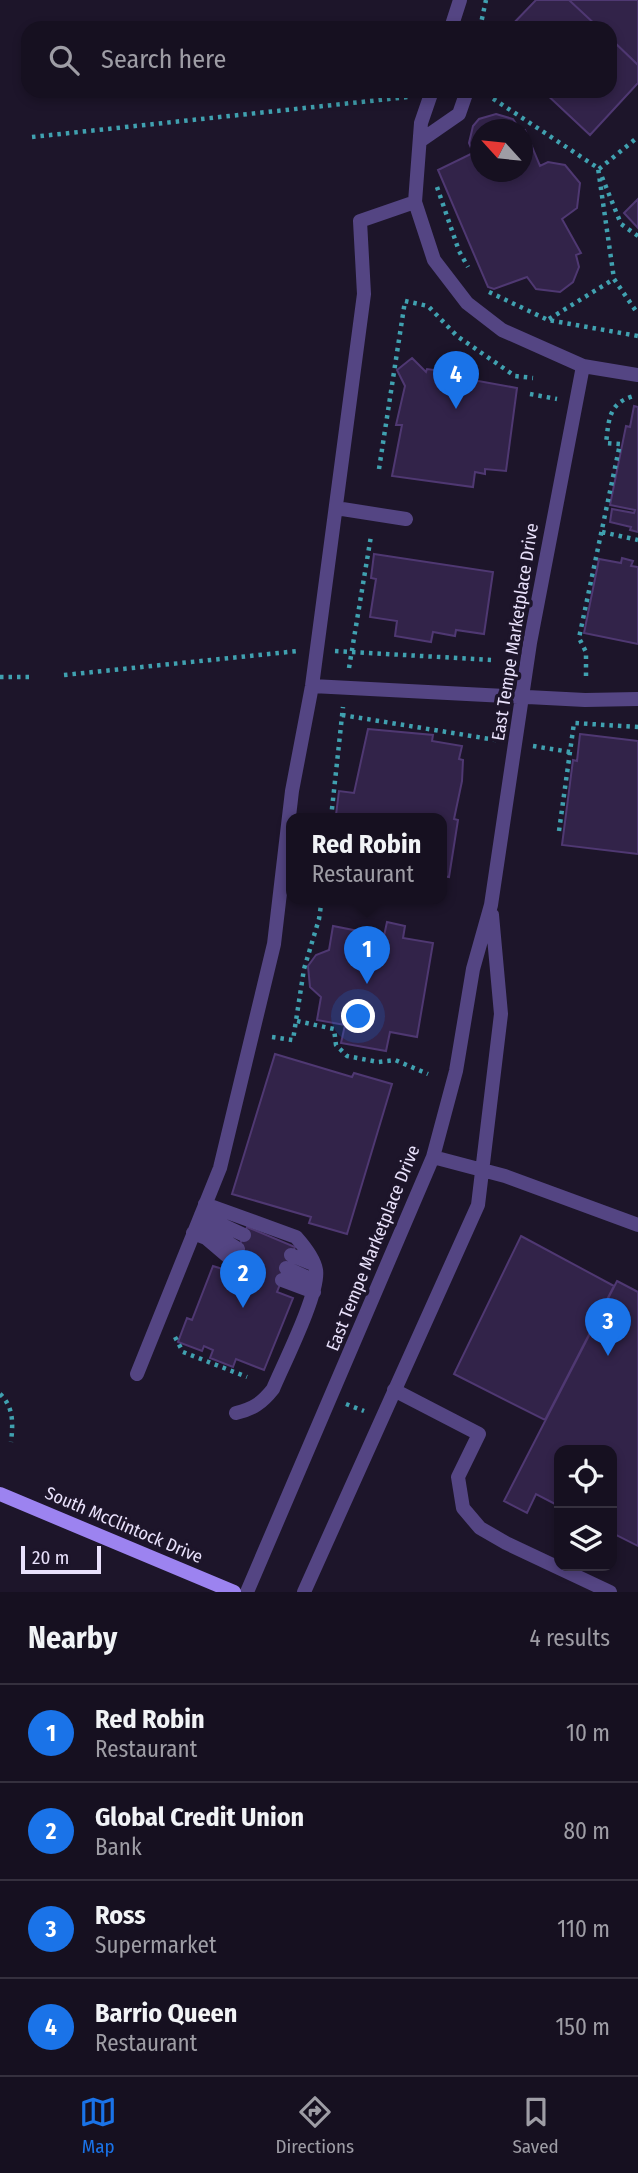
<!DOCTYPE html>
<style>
body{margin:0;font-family:"Fira Sans Condensed",sans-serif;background:#1f1929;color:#f1f3f6}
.controls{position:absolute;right:21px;bottom:21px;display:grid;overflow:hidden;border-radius:14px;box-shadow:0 4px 10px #0003}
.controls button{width:63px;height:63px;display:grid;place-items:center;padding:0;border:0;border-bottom:2px solid #35303e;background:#161020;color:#f1f3f6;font:35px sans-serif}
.compass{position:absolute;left:470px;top:119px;width:63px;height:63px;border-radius:50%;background:#161020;box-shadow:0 4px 10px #0003;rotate:297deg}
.scale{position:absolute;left:21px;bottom:18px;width:80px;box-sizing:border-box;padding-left:7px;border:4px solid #e9e1fb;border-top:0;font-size:19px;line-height:24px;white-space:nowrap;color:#e9e1fb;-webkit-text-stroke:5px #1d152a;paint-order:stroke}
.you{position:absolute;left:359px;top:1017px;width:24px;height:24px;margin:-18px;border:5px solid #fff;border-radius:50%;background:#1a73e8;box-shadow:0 0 0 10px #1a73e833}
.badge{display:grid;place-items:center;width:46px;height:46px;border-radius:50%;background:#1a73e8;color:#fff;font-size:23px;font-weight:700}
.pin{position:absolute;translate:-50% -58px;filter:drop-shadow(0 2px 4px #0008)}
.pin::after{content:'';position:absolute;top:37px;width:24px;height:21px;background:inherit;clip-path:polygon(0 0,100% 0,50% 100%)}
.popup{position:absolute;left:286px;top:813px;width:161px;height:91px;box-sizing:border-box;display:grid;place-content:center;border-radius:14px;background:#161020;filter:drop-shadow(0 2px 5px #0005);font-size:23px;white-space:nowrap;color:#9e9da5}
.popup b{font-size:26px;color:#f1f3f6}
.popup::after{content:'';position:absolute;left:50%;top:100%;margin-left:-14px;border:14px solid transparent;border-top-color:#161020}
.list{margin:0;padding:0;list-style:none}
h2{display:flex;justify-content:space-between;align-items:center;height:91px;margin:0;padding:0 28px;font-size:30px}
h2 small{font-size:23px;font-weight:400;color:#9e9da5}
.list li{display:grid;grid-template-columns:46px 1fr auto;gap:21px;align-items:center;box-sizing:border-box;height:98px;padding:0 28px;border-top:2px solid #35303e}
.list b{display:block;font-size:26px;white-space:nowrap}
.list p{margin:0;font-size:23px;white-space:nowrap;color:#9e9da5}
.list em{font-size:23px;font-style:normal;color:#9e9da5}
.icon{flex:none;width:38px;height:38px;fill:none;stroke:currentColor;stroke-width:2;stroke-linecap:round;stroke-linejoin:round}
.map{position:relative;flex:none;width:638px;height:1592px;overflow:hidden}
.search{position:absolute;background:#161020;box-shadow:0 4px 10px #0003;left:21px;right:21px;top:21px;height:77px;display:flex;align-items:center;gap:18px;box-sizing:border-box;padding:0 24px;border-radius:21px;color:#9e9da5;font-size:26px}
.sheet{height:483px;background:#161020}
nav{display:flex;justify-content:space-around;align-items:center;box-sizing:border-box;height:98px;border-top:2px solid #35303e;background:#161020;font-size:19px;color:#9e9da5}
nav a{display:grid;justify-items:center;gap:4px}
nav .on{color:#1a73e8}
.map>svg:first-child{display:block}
.building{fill:#322349;stroke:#4f3872;stroke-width:2}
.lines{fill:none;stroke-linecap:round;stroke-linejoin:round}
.path{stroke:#40a1b0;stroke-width:4.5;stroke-dasharray:3.5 5;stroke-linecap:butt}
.lane{stroke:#544583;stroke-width:14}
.secondary{stroke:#9c83f0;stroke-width:14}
.labels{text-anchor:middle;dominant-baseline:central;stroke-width:7;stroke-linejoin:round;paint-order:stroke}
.street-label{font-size:18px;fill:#e9e1fb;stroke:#1d152a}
</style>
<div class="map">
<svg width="638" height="1592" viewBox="0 0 638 1592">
<rect width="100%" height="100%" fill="#1d152a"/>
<path class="building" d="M 536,0 L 569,0 L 599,28 L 509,28 Z
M 569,0 L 638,0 L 638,65 L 610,38 L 610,28 L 599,28 Z
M 610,38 L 638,65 L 638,83 L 590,135 L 543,91 L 610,91 Z
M 496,114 L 513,119 L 520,130 L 480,130 L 480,172 L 522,172 L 522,131 L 525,130 L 540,166 L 548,162 L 565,165 L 580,183 L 577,208 L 562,219 L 581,253 L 576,255 L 579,267 L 573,282 L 560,292 L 536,289 L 527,277 L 494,289 L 488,287 L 438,170 L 473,153 L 469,143 L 473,126 L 479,119 Z
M 638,199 L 638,228 L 624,213 Z
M 412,358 L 426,372 L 427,369 L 457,373 L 456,377 L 517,388 L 506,471 L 485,469 L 485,474 L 475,472 L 473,487 L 392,476 L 402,425 L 396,425 L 405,386 L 397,370 Z
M 634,406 L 638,407 L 638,532 L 630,530 L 631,527 L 610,522 L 612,509 L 634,513 L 635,510 L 610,505 L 626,426 L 630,427 Z
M 374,554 L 493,572 L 484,634 L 456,630 L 455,636 L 433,632 L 431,642 L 395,636 L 397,621 L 370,617 L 376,579 L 371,578 Z
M 622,558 L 633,561 L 631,566 L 638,567 L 638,644 L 584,633 L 599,559 L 621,563 Z
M 368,729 L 433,735 L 432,741 L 462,746 L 459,759 L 463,760 L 462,781 L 454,819 L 458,820 L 449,877 L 442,876 L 442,818 L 342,818 L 336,815 L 339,791 L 354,793 Z
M 580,734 L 638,741 L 638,854 L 562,845 L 573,760 L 577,761 Z
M 387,922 L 405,926 L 403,938 L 433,943 L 417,1037 L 390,1032 L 386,1051 L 341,1043 L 345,1025 L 317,1020 L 321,997 L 310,987 L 308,966 L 316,955 L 329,950 L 333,926 L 384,936 Z
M 275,1054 L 352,1077 L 354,1073 L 392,1084 L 347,1234 L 309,1223 L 311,1217 L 232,1194 Z
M 247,1227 L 295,1247 L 277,1292 L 293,1298 L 264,1370 L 236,1359 L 233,1367 L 210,1358 L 213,1350 L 204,1346 L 202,1351 L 178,1342 L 187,1318 L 192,1320 L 213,1266 L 229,1271 Z
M 521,1236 L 614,1286 L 545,1420 L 454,1374 Z
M 617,1281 L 638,1292 L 638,1546 L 612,1533 L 612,1450 L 559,1450 L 559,1506 L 536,1494 L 527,1513 L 504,1501 Z"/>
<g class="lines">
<path class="path" d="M 480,28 L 486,0
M 486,94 L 598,168 L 614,279 L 638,314
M 32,137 L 408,97
M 599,169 L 638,137
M 602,177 L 621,224 L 638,236
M 437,187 L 459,251 L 468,267
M 489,292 L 548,320 L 638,336
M 549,319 L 614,279
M 530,394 L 557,399
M 379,469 L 405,301 L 428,306 L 457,336 L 515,376 L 533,378
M 602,532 L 638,540
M 335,651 L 491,660
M 349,668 L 371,536
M 64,675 L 298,651
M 586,676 L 586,652 L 579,638 L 620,444 L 606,443 C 609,420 608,403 634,396
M 0,677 L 32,677
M 342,715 L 496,740
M 533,746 L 570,752
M 331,818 L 343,707
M 559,831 L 574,723 L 638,727
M 297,1021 L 334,1029 L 336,1045 L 347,1056 L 378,1062 L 395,1060 L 428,1074
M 272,1037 L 293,1040 L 304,969 L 319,919 L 322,898
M 175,1337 L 183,1352 L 247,1377
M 0,1394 C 14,1407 13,1424 11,1442
M 346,1404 L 364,1411"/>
<path class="lane" d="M 451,28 L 460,0
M 432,91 L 421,123 L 415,202 L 434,260 L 467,303 L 502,330 L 583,366 L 638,375
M 420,141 L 459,114 L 467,91
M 336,508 L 406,519
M 312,686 L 585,700 L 638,699
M 433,1157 L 505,1176 L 638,1225
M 205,1204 L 296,1237 C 304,1246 314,1258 316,1270 C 320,1292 283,1365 273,1389 C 262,1403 253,1409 236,1413
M 201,1215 L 244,1235
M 201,1226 L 238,1249
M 193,1233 L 206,1238 L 233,1261
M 291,1255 L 313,1264
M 286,1268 L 315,1281
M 282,1280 L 314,1292
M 137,1374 L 220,1168 L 274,944 L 292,791 L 312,686 L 364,294 L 360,221 L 415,202
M 394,1390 L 479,1434 L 458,1477 L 463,1508 L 480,1528 L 506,1543 L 610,1592
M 247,1592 L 433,1157 L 456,1071 L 473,969 L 491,905 L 530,643 L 583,366
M 304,1592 L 478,1205 L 501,1014 L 492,915"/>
<path class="secondary" d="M 0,1494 L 234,1592"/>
</g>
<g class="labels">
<g class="street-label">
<text transform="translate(515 632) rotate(-81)">East Tempe Marketplace Drive</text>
<text transform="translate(373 1248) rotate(-68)">East Tempe Marketplace Drive</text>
<text transform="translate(124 1525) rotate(23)">South McClintock Drive</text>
</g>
</g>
</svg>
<div class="controls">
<button><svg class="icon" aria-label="locate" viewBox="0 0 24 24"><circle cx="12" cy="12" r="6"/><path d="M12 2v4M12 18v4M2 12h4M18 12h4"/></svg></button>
<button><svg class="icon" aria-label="layers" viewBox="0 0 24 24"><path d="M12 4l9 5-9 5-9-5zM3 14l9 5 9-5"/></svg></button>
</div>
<svg class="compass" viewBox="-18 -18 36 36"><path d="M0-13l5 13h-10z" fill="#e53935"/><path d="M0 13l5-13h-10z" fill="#9e9da5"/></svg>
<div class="scale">20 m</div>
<div class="you"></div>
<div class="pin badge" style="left:367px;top:984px">1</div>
<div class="popup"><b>Red Robin</b>Restaurant</div>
<div class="pin badge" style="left:243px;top:1308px">2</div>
<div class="pin badge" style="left:608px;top:1356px">3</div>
<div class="pin badge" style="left:456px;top:409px">4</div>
<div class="search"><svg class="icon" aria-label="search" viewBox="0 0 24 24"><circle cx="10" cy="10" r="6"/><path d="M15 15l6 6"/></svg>Search here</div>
</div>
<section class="sheet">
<h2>Nearby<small>4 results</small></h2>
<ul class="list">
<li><span class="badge">1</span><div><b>Red Robin</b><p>Restaurant</p></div><em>10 m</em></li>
<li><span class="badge">2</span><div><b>Global Credit Union</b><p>Bank</p></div><em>80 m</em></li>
<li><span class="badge">3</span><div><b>Ross</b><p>Supermarket</p></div><em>110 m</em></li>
<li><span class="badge">4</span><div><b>Barrio Queen</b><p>Restaurant</p></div><em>150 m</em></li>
</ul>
</section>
<nav>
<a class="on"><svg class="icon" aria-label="map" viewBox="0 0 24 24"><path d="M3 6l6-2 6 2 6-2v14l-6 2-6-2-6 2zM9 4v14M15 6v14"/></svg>Map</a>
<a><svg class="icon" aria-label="directions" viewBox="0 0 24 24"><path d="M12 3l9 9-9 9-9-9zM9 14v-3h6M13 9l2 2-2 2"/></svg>Directions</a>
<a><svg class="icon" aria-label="saved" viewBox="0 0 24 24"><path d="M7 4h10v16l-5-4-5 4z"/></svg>Saved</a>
</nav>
